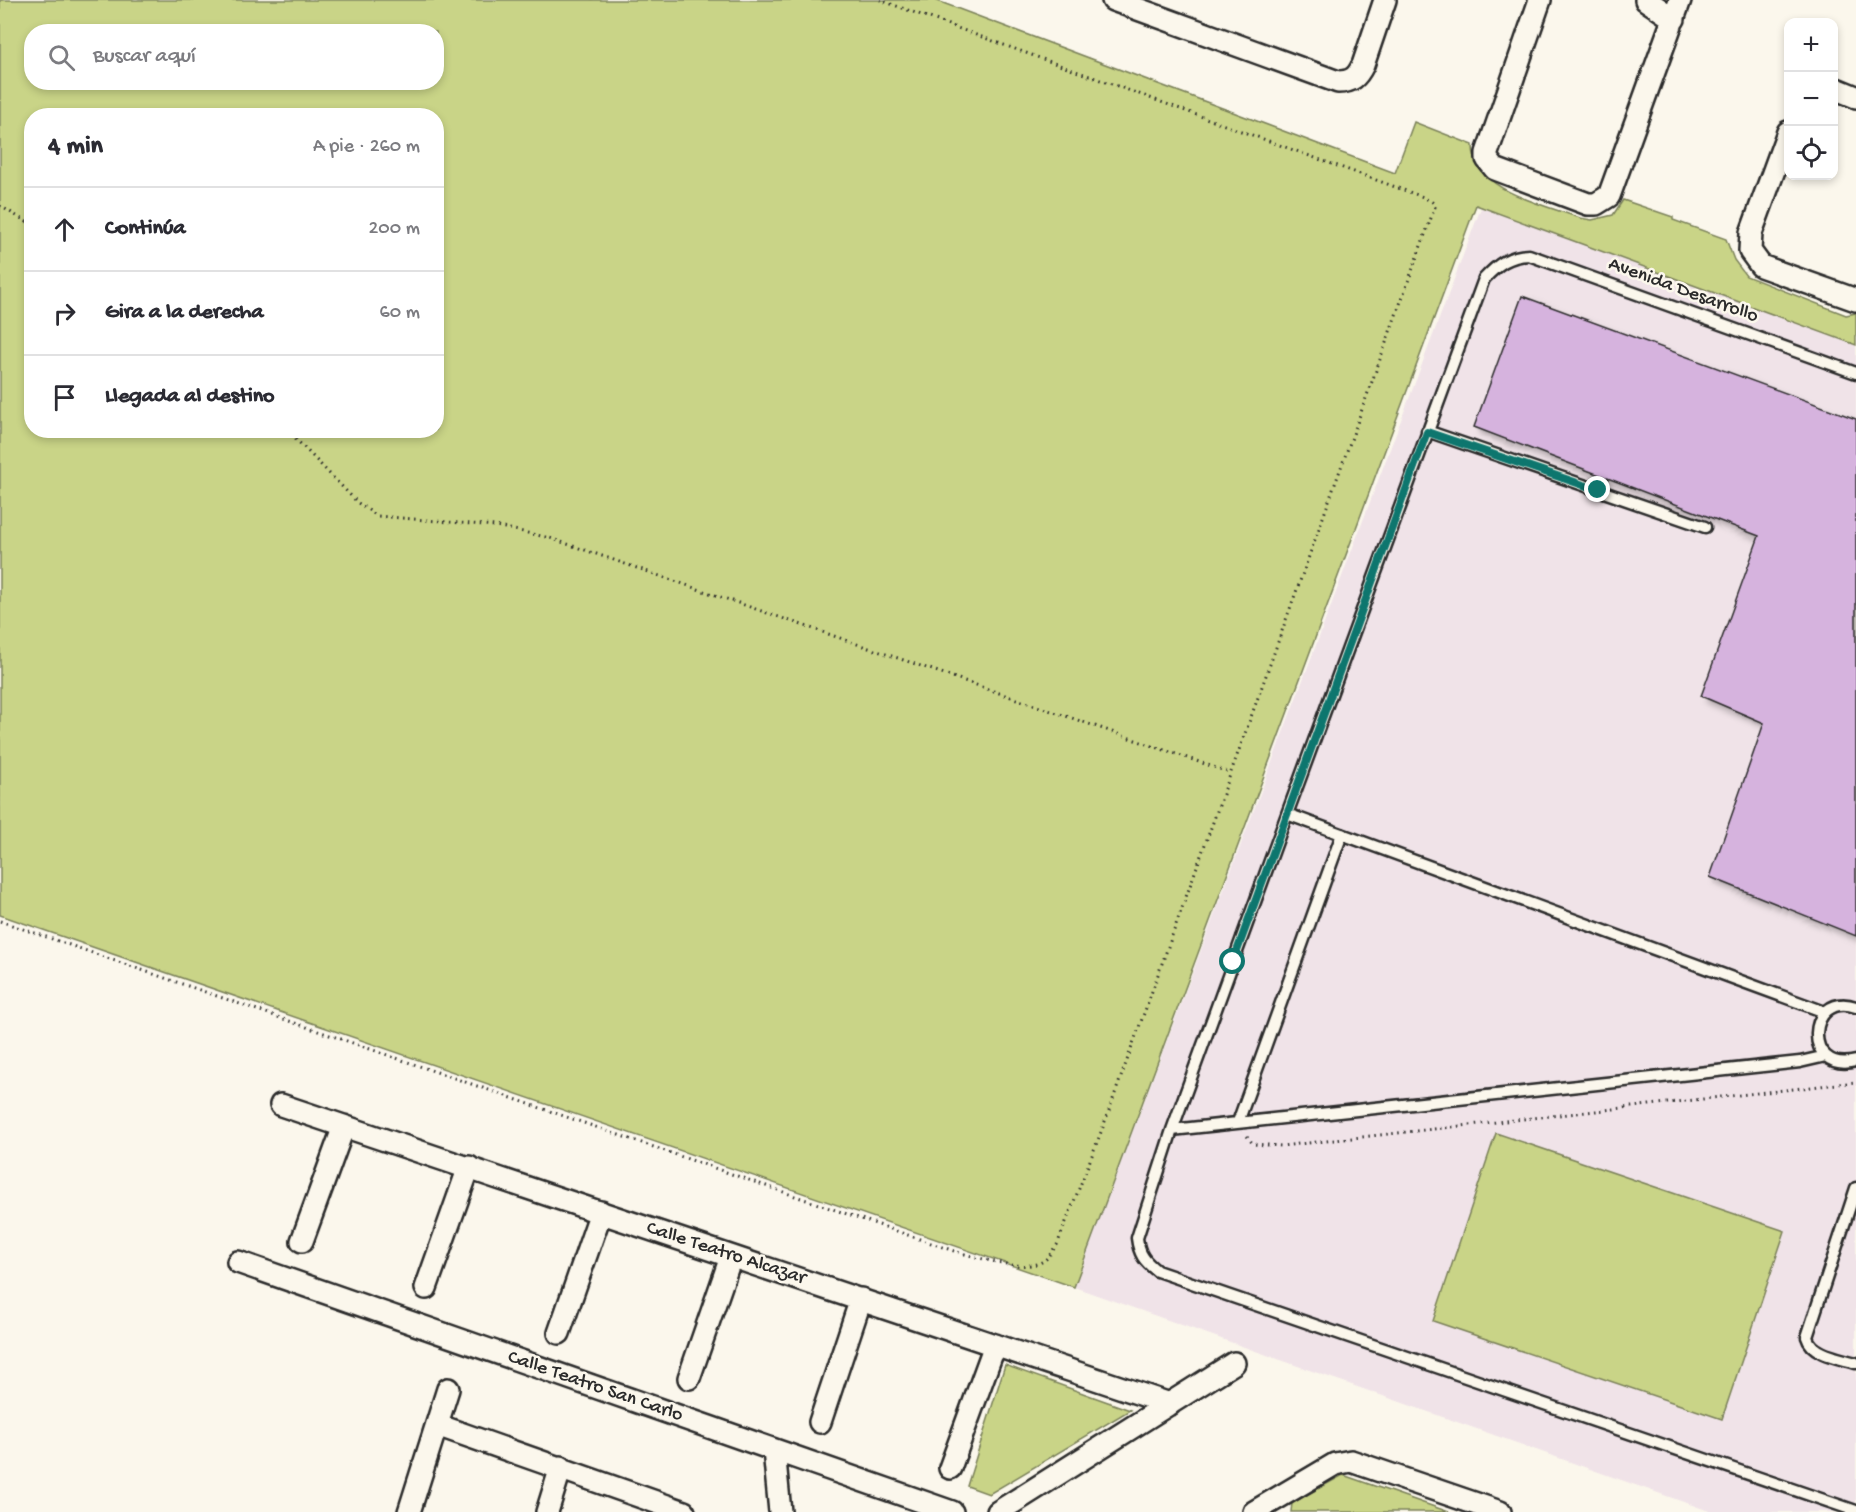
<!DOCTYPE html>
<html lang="es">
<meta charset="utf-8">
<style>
body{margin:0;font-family:"Gochi Hand",sans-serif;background:#f2f2f3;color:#2b2b33}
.controls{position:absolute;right:18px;top:18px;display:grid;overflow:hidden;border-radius:12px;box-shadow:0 3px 9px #0003}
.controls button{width:54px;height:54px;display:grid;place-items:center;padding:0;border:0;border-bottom:2px solid #e1e1e2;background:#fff;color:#2b2b33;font:30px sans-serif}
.stop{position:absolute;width:18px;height:18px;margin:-14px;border:4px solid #0f766e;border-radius:50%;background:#fff}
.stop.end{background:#0f766e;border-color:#fff;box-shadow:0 2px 6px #0008}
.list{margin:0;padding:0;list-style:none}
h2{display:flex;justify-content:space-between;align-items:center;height:78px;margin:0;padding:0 24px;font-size:26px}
h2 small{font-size:20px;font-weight:400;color:#7c7c81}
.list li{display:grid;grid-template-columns:39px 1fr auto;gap:18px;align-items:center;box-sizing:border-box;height:84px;padding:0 24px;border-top:2px solid #e1e1e2}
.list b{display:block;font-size:22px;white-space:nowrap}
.list em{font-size:20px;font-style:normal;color:#7c7c81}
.icon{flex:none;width:33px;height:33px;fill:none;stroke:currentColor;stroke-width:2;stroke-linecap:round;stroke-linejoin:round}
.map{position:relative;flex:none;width:1856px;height:1512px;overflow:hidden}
.search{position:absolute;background:#fff;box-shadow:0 3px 9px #0003;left:24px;top:24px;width:420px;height:66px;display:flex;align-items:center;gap:15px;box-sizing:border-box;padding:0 21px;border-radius:24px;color:#7c7c81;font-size:22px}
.panel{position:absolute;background:#fff;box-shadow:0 3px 9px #0003;left:24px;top:108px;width:420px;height:330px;border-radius:24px}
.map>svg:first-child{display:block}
.built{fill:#f0e3e8}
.green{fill:#c9d487;stroke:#7a8059;stroke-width:1.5;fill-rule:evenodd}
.building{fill:#d6b3de;stroke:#2b2b2b;stroke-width:1.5;filter:url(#shadow)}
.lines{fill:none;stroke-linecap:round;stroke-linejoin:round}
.lane-casing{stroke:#2b2b2b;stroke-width:15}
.street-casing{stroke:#2b2b2b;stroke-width:26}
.path{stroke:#2b2b2b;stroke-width:3;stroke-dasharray:1.5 4.5;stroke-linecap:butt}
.lane{stroke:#fbf7ec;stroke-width:10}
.street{stroke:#fbf7ec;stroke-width:21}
.route{stroke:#0f766e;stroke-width:8}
.labels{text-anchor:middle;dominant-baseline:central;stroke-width:5;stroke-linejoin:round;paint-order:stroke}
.street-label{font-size:20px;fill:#2b2b2b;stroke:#fbf7ec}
</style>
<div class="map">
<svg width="1856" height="1512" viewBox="0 0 1856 1512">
<defs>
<filter id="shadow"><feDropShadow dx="5.5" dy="5.5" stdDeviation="3" flood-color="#0004"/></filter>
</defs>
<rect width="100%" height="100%" fill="#fbf7ec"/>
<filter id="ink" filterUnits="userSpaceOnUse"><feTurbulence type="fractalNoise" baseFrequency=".0167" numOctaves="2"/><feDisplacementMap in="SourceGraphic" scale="12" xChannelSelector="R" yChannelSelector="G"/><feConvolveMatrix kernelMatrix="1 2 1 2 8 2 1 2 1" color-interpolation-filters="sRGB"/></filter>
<g filter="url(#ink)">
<path class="built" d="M 1482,205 L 1856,345 L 1856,1512 L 1712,1512 L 1074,1287 Z"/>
<path class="green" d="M 0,0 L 935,0 L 1395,173 L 1414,122 L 1473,145 C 1472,191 1546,205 1580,218 L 1592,220 L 1613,215 L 1623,200 L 1673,217 L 1673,220 L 1726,239 L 1734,260 L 1746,276 L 1846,315 L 1856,313 L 1856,345 L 1476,205 L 1074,1287 L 0,915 ZM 32,32 L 436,32 L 436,82 L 32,82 ZM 32,116 L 436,116 L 436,430 L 32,430 Z
M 1496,1133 L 1785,1231 L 1722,1419 L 1433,1321 Z
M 1005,1365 L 1130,1410 L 989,1494 L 967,1486 Z
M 1343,1475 L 1449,1512 L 1291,1512 L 1292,1503 Z"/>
<path class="building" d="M 1522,296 L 1856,419 L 1856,936 L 1710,877 L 1764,723 L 1701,696 L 1759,536 L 1474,427 Z"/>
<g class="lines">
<g class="lane-casing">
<path id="lane" d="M 1856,373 L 1529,255 C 1508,256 1498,264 1484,279 L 1287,814 L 1172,1130 L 1137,1238 C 1139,1254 1144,1261 1157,1271 L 1856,1511
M 1427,431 L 1705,527
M 1287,814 L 1825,1012
M 1856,1007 C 1807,990 1801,1075 1856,1061
M 1238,1122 L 1342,834
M 1172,1130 L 1800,1062 L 1826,1056
M 1856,1188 L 1807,1337 C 1812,1355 1840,1358 1856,1363"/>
</g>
<g class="street-casing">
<path id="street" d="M 1113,0 L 1338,82 C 1352,82 1357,77 1363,65 L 1385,0
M 1540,0 L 1487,153 L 1487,159 L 1495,169 L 1588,204 L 1596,204 L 1609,196 L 1680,0
M 1646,0 L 1674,19
M 1834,88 L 1856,97
M 1788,132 L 1751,233 L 1750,251 L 1761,266 L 1856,300
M 281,1105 L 1170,1404
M 302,1241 L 344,1126
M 238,1262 L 952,1512
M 426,1288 L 469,1167
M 559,1333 L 601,1212
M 689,1378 L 731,1257
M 820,1422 L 861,1299
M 437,1425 L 684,1512
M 774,1450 L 780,1512
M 950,1468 L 995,1345
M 409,1512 L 448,1389
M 547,1512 L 561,1467
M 998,1512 L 1234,1363
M 1254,1512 L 1335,1464 L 1351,1461 L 1500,1512"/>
</g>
<path class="path" d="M 0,206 L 32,225
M 287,430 L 358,503 L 377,516 L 496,526 L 550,538 L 1231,773
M 0,921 L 957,1252 C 978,1257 1026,1274 1045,1260 C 1050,1256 1053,1249 1057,1245 L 1103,1127 L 1435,207 L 1432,202 L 1423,197 L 880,0
M 1247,1136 L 1253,1144 L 1281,1146 L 1856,1082"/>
<use href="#lane" class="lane"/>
<use href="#street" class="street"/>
</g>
</g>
<g class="lines" filter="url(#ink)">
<path class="route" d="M 1233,962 L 1427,432 L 1598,490"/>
</g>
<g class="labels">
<g class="street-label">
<text transform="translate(1683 291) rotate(20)">Avenida Desarrollo</text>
<text transform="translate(726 1254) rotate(18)">Calle Teatro Alcazar</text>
<text transform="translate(595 1387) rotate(19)">Calle Teatro San Carlo</text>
</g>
</g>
</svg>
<div class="controls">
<button>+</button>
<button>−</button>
<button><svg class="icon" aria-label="locate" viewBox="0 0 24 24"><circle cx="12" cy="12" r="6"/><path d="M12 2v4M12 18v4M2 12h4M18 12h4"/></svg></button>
</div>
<div class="stop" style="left:1233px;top:962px"></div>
<div class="stop end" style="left:1598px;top:490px"></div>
<div class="search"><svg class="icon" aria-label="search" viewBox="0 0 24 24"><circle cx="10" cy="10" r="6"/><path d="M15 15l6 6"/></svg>Buscar aquí</div>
<section class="panel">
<h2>4 min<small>A pie · 260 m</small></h2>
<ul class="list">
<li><svg class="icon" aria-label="ahead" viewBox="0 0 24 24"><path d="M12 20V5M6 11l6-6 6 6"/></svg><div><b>Continúa</b></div><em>200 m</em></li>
<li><svg class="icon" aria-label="right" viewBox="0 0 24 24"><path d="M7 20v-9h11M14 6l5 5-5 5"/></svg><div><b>Gira a la derecha</b></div><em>60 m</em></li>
<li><svg class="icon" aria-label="arrive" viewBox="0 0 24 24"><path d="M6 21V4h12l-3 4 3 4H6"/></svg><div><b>Llegada al destino</b></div></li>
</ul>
</section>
</div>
